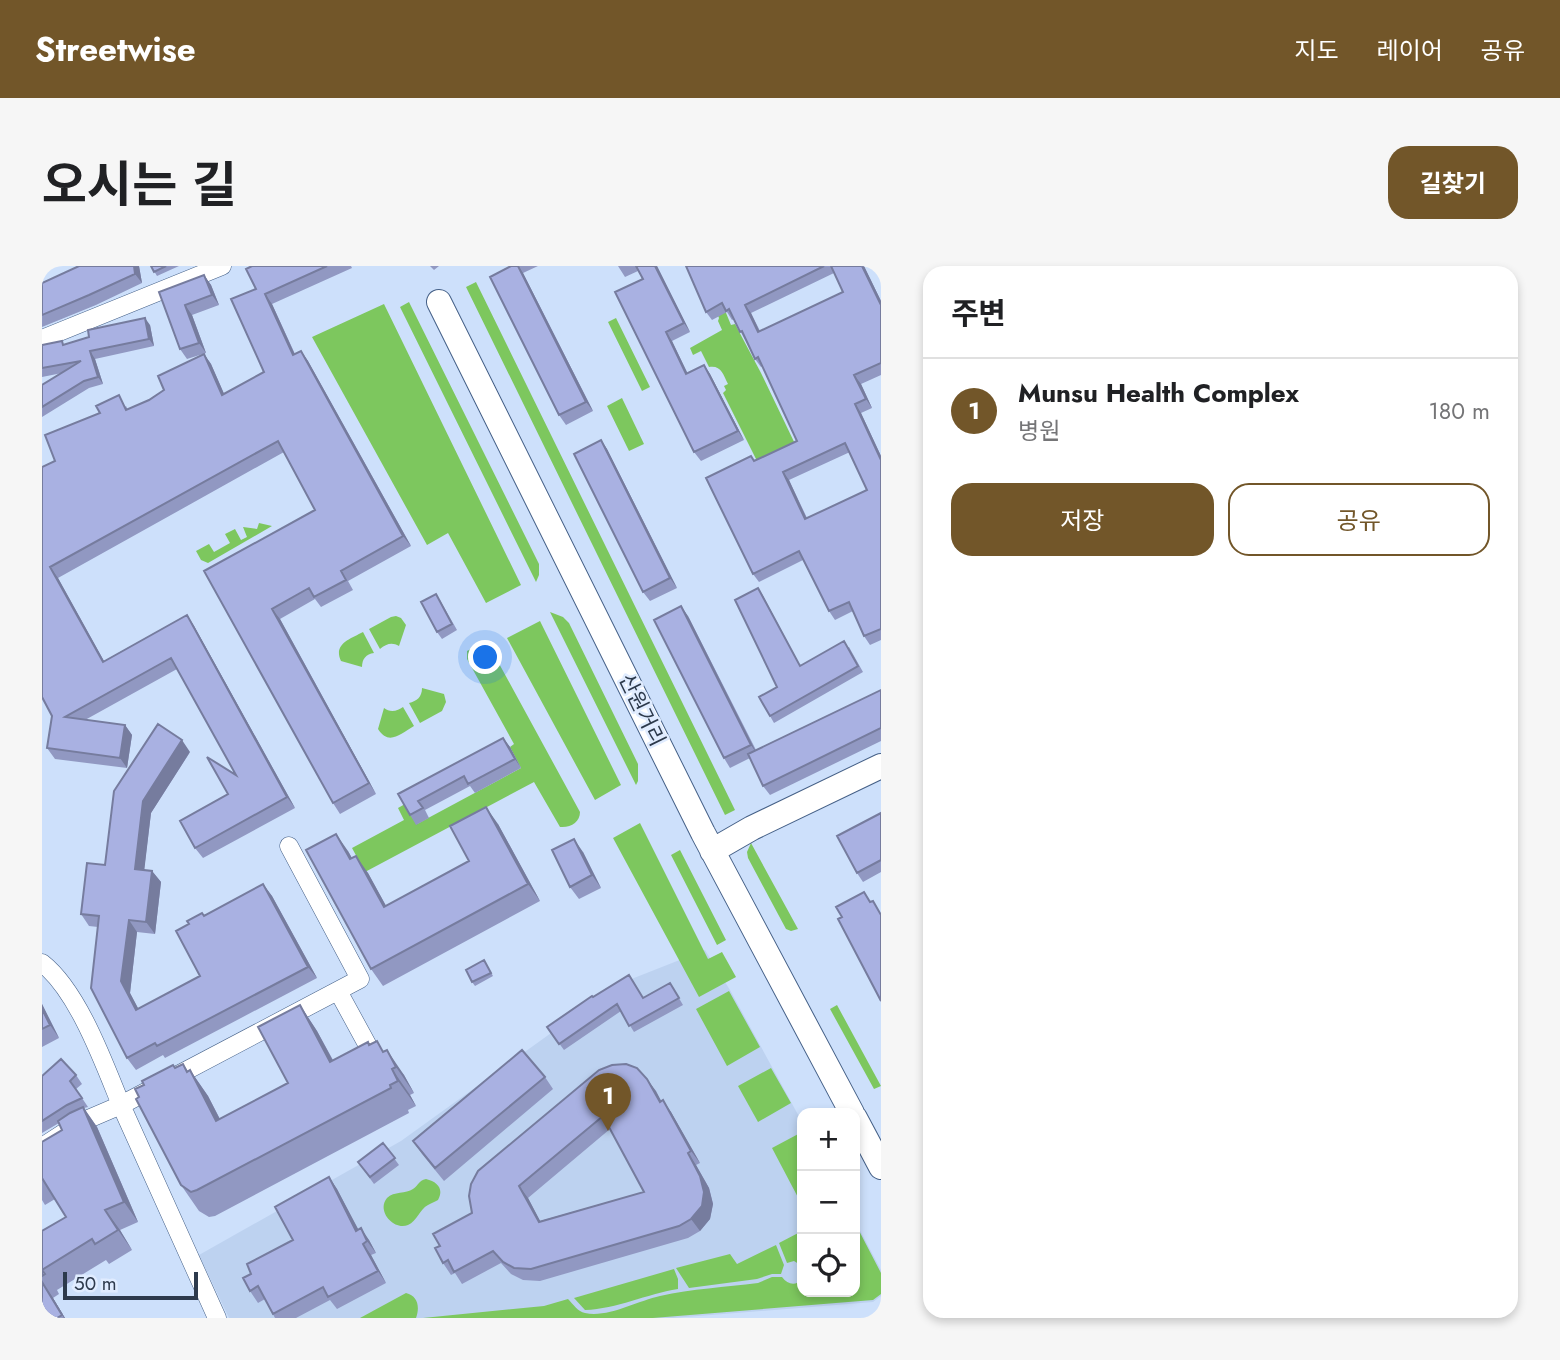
<!DOCTYPE html>
<html lang="ko">
<meta charset="utf-8">
<style>
body{margin:0;font-family:Jost,"Noto Sans KR",sans-serif;background:#f6f6f6;color:#202124}
.controls{position:absolute;right:21px;bottom:21px;display:grid;overflow:hidden;border-radius:14px;box-shadow:0 4px 10px #0003}
.controls button{width:63px;height:63px;display:grid;place-items:center;padding:0;border:0;border-bottom:2px solid #e0e0e0;background:#fff;color:#202124;font:35px sans-serif}
.scale{position:absolute;left:21px;bottom:18px;width:135px;box-sizing:border-box;padding-left:7px;border:4px solid #2d3a4c;border-top:0;font-size:19px;line-height:24px;white-space:nowrap;color:#2d3a4c;-webkit-text-stroke:5px #e0ecff;paint-order:stroke}
.you{position:absolute;left:444px;top:392px;width:24px;height:24px;margin:-18px;border:5px solid #fff;border-radius:50%;background:#1a73e8;box-shadow:0 0 0 10px #1a73e833}
.badge{display:grid;place-items:center;width:46px;height:46px;border-radius:50%;background:#725629;color:#fff;font-size:23px;font-weight:700}
.pin{position:absolute;translate:-50% -58px;filter:drop-shadow(0 2px 4px #0008)}
.pin::after{content:'';position:absolute;top:37px;width:24px;height:21px;background:inherit;clip-path:polygon(0 0,100% 0,50% 100%)}
.list{margin:0;padding:0;list-style:none}
h2{display:flex;justify-content:space-between;align-items:center;height:91px;margin:0;padding:0 28px;font-size:30px}
h2 small{font-size:23px;font-weight:400;color:#757577}
.list li{display:grid;grid-template-columns:46px 1fr auto;gap:21px;align-items:center;box-sizing:border-box;height:105px;padding:0 28px;border-top:2px solid #e0e0e0}
.list b{display:block;font-size:26px;white-space:nowrap}
.list p{margin:0;font-size:23px;white-space:nowrap;color:#757577}
.list em{font-size:23px;font-style:normal;color:#757577}
.actions{display:flex;gap:14px;padding:21px 28px}
.actions a{flex:1;padding:16px 0;border:2px solid #725629;border-radius:21px;text-align:center;font-size:24px;color:#725629}
.actions .main{background:#725629;color:#fff}
.icon{flex:none;width:38px;height:38px;fill:none;stroke:currentColor;stroke-width:2;stroke-linecap:round;stroke-linejoin:round}
.map{position:relative;flex:none;width:839px;height:1052px;overflow:hidden;border-radius:21px}
header{display:flex;align-items:center;gap:42px;box-sizing:border-box;height:98px;padding:0 35px;background:#725629;color:#fff}
header strong{font-size:33px}
nav{display:flex;gap:38px;margin-inline-start:auto;font-size:24px}
.intro{display:flex;align-items:center;justify-content:space-between;box-sizing:border-box;height:168px;padding:0 42px}
h1{margin:0;font-size:49px}
.button{padding:18px 32px;border-radius:21px;background:#725629;color:#fff;font-size:24px;font-weight:700}
main{display:flex;gap:42px;padding:0 42px}
aside{flex:1;background:#fff;border-radius:21px;box-shadow:0 4px 10px #0003}
.map>svg:first-child{display:block}
.built{fill:#bdd2f0}
.green{fill:#7dc75e}
.lines{fill:none;stroke-linecap:round;stroke-linejoin:round}
.street-casing{stroke:#456087;stroke-width:19}
.secondary-casing{stroke:#456087;stroke-width:26}
.street{stroke:#fff;stroke-width:18}
.secondary{stroke:#fff;stroke-width:24}
.wall{fill:#9198c2;fill-rule:evenodd}
.shaded-wall{fill:#767c9e}
.building{fill:#a9b1e2;stroke:#767c9e;stroke-width:2;fill-rule:evenodd}
.labels{text-anchor:middle;dominant-baseline:central;stroke-width:5;stroke-linejoin:round;paint-order:stroke}
.street-label{font-size:21px;fill:#2d3a4c;stroke:#e0ecff}
</style>
<header>
<strong>Streetwise</strong>
<nav><a>지도</a><a>레이어</a><a>공유</a></nav>
</header>
<div class="intro"><h1>오시는 길</h1><a class="button">길찾기</a></div>
<main>
<div class="map">
<svg width="839" height="1052" viewBox="0 0 839 1052">
<rect width="100%" height="100%" fill="#cde0fb"/>
<path class="built" d="M 663,684 L 688,724 L 760,856 L 760,1026 L 813,1026 L 813,955 L 839,1004 L 839,1030 L 831,1036 L 631,1052 L 187,1052 L 157,989 L 359,875 L 555,734 L 592,712 Z"/>
<path class="green" d="M 434,16 L 693,544 L 683,549 L 424,21 Z
M 367,36 L 497,298 L 497,309 L 494,316 L 358,41 Z
M 342,38 L 479,319 L 444,337 L 406,267 L 385,279 L 270,71 Z
M 682,42 L 689,59 L 693,58 L 719,107 L 755,182 L 718,201 L 681,127 L 684,124 L 682,120 L 686,118 C 681,108 679,99 667,101 L 659,85 L 651,89 L 648,82 L 680,64 L 676,55 L 677,52 L 674,45 Z
M 574,52 L 608,121 L 600,125 L 566,56 Z
M 580,132 L 602,178 L 587,185 L 565,140 Z
M 217,257 L 230,260 L 166,297 L 159,294 L 154,285 L 167,278 L 172,286 L 188,277 L 183,268 L 193,263 L 199,274 L 205,271 L 201,261 L 215,263 Z
M 508,346 L 521,351 L 527,357 L 596,498 L 596,515 L 594,519 Z
M 354,350 L 359,352 L 364,359 L 357,380 C 350,376 344,378 338,383 L 327,363 L 349,351 Z
M 498,355 L 579,519 L 553,534 L 465,372 Z
M 321,366 L 332,387 C 324,388 320,393 320,401 L 299,395 C 291,378 308,373 321,366 Z
M 438,378 L 445,378 L 448,381 L 538,546 C 538,556 529,562 518,561 L 492,516 L 323,606 L 310,582 L 362,554 L 356,542 L 363,538 L 375,558 L 479,502 L 468,481 L 472,478 L 425,393 L 425,385 Z
M 380,422 L 402,428 L 404,436 L 400,445 L 378,457 L 367,437 C 375,435 380,431 380,422 Z
M 361,441 L 372,460 C 358,468 347,480 336,463 L 342,442 C 348,447 356,445 361,441 Z
M 598,557 L 666,693 L 680,686 L 694,711 L 657,731 L 571,572 Z
M 709,577 L 756,663 L 749,665 L 744,663 L 706,592 L 705,586 Z
M 638,584 L 684,674 L 675,679 L 629,589 Z
M 687,725 L 718,781 L 685,800 L 654,743 Z
M 795,739 L 839,820 L 832,823 L 788,743 Z
M 729,802 L 749,837 L 716,856 L 696,820 Z
M 760,866 L 760,865 L 760,939 L 730,882 Z
M 384,913 C 396,916 402,923 396,934 C 393,936 389,937 386,939 C 378,943 375,955 366,959 C 352,965 334,945 345,932 C 352,925 364,928 371,923 C 377,919 376,915 384,913 Z
M 813,957 L 839,1007 L 839,1028 L 831,1034 L 611,1052 L 381,1052 L 502,1040 L 526,1033 C 531,1038 536,1046 543,1047 C 566,1052 595,1035 618,1030 C 650,1023 683,1021 716,1017 L 730,1011 L 740,1011 C 746,1019 754,1020 760,1013 L 760,1026 L 813,1026 Z
M 760,965 L 760,1000 L 752,995 L 745,997 L 737,977 Z
M 734,979 L 742,999 L 739,1008 L 730,1008 L 715,1013 L 647,1022 L 634,1002 L 688,988 L 695,998 Z
M 632,1003 L 636,1013 L 636,1023 C 604,1028 575,1043 543,1044 L 532,1032 Z
M 364,1027 C 376,1030 378,1041 374,1052 L 318,1052 Z"/>
<g class="lines">
<g class="street-casing">
<path id="street" d="M 0,73 L 180,0
M 0,697 C 36,725 62,797 79,839 L 318,713 L 247,580
M 296,725 L 332,791
M 0,881 L 37,857 L 79,839 L 175,1052"/>
</g>
<g class="secondary-casing">
<path id="secondary" d="M 397,36 L 661,567 L 810,847
M 670,585 L 710,562 L 839,500
M 813,852 L 839,901"/>
</g>
<use href="#street" class="street"/>
<use href="#secondary" class="secondary"/>
</g>
<path class="wall" d="M 97,0 L 100,17 L 54,39 L 0,61 L 0,17 Z
M 109,0 L 137,0 L 115,10 Z
M 210,0 L 309,0 L 310,2 L 230,38 L 253,88 L 259,85 L 266,95 L 369,280 L 306,315 L 311,324 L 279,341 L 273,333 L 238,353 L 334,528 L 298,548 L 291,537 L 162,305 L 273,244 L 242,186 L 16,312 L 62,395 L 145,349 L 152,360 L 253,542 L 161,592 L 153,582 L 186,528 L 194,509 L 135,403 L 43,454 L 83,459 L 90,469 L 85,502 L 13,493 L 5,482 L 10,450 L 0,431 L 13,195 L 84,140 L 86,144 L 107,134 L 122,124 L 162,88 L 169,98 L 182,128 L 222,106 L 214,23 Z
M 388,0 L 397,0 L 392,4 Z
M 469,0 L 496,0 L 481,7 L 551,145 L 524,159 L 517,149 Z
M 576,0 L 615,0 L 648,66 L 630,75 L 646,108 L 662,99 L 668,108 L 702,174 L 659,195 L 652,186 L 601,13 L 596,5 L 583,11 Z
M 644,0 L 822,0 L 839,35 L 839,109 L 819,118 L 830,142 L 819,147 L 839,190 L 839,374 L 828,379 L 822,370 L 811,345 L 793,354 L 787,345 L 761,294 L 717,316 L 711,308 L 713,195 L 755,175 L 721,100 L 719,101 L 713,93 L 692,53 L 690,54 L 685,46 L 670,54 L 664,46 ZM 792,7 L 801,26 L 718,65 L 709,47 ZM 808,186 L 825,224 L 765,252 L 747,214 Z
M 162,9 L 169,19 L 177,39 L 150,49 L 164,87 L 145,93 L 138,83 L 117,26 Z
M 108,59 L 112,80 L 53,93 L 61,118 L 47,122 L 0,151 L 0,119 L 20,107 L 0,111 L 0,79 L 20,75 L 22,79 Z
M 559,174 L 565,183 L 635,322 L 608,335 L 601,326 Z
M 716,322 L 758,400 L 807,381 L 821,406 L 732,457 L 728,450 L 735,421 Z
M 398,334 L 415,364 L 400,373 L 395,366 Z
M 646,350 L 714,484 L 839,424 L 839,475 L 728,529 L 721,520 L 708,492 L 688,502 L 682,492 Z
M 461,472 L 468,481 L 479,502 L 433,527 L 428,520 L 383,544 L 387,552 L 374,559 L 356,528 Z
M 148,486 L 109,547 L 102,604 L 110,605 L 119,616 L 113,668 L 95,666 L 88,727 L 96,743 L 158,710 L 162,650 L 221,618 L 230,630 L 275,712 L 123,792 L 121,789 L 94,804 L 85,792 L 56,661 L 47,660 L 39,648 L 63,599 Z
M 839,547 L 839,606 L 821,616 L 815,607 Z
M 456,558 L 498,635 L 341,720 L 329,703 L 306,585 L 310,592 L 326,607 L 344,640 L 427,595 Z
M 541,586 L 559,622 L 537,633 L 528,621 Z
M 442,694 L 451,710 L 433,720 L 430,716 Z
M 628,717 L 641,739 L 592,766 L 579,745 L 522,784 L 505,761 L 551,731 L 602,732 Z
M 0,738 L 17,772 L 0,781 Z
M 258,739 L 275,765 L 291,794 L 328,779 L 342,785 L 362,809 L 372,827 L 368,829 L 374,840 L 366,844 L 367,847 L 173,950 L 167,951 L 157,945 L 139,919 L 97,831 L 133,802 L 141,798 L 146,806 L 148,804 L 166,830 L 178,853 L 246,817 Z
M 34,809 L 40,818 L 34,823 L 46,841 L 42,842 L 55,861 L 96,956 L 78,964 L 90,984 L 67,998 L 64,994 L 15,1024 L 17,1028 L 11,1032 L 23,1052 L 0,1052 L 0,965 L 24,951 L 13,933 L 3,939 L 0,934 L 0,876 L 20,864 L 17,857 L 0,867 L 0,810 Z
M 503,811 L 511,823 L 402,915 L 380,888 L 371,875 Z
M 605,813 L 619,835 L 629,846 L 658,897 L 654,899 L 667,922 L 671,938 L 668,953 L 658,965 L 646,972 L 498,1015 L 481,1014 L 469,1008 L 459,997 L 420,1018 L 413,1007 L 409,1009 L 401,997 L 398,980 L 430,947 ZM 568,863 L 602,926 L 498,955 L 486,932 Z
M 341,877 L 357,899 L 332,918 L 316,896 Z
M 287,911 L 295,923 L 316,964 L 327,974 L 334,987 L 329,989 L 344,1017 L 295,1043 L 288,1034 L 254,1052 L 233,1052 L 223,1033 L 216,1037 L 208,1025 L 209,1008 L 251,974 Z"/>
<path class="shaded-wall" d="M 92,0 L 97,0 L 100,17 L 93,8 Z
M 476,0 L 481,7 L 551,145 L 544,136 Z
M 613,0 L 615,0 L 648,66 L 642,57 Z
M 820,0 L 822,0 L 839,35 L 839,39 Z
M 162,9 L 169,19 L 177,39 L 170,29 Z
M 223,28 L 230,38 L 258,100 L 251,89 Z
M 143,39 L 150,49 L 164,87 L 157,77 Z
M 703,39 L 709,47 L 722,75 L 716,66 Z
M 103,52 L 108,59 L 112,80 L 107,73 Z
M 624,66 L 630,75 L 650,117 L 644,108 Z
M 48,85 L 53,93 L 61,118 L 56,111 Z
M 259,85 L 266,95 L 369,280 L 361,270 Z
M 162,88 L 169,98 L 187,139 L 180,129 Z
M 662,99 L 668,108 L 702,174 L 696,165 Z
M 812,109 L 819,118 L 830,142 L 824,133 Z
M 813,138 L 819,147 L 839,190 L 839,194 Z
M 559,174 L 565,183 L 635,322 L 628,312 Z
M 741,206 L 747,214 L 769,262 L 763,253 Z
M 8,301 L 16,312 L 68,406 L 61,396 Z
M 716,322 L 720,328 L 762,407 L 758,400 Z
M 639,340 L 646,350 L 715,488 L 709,479 Z
M 230,343 L 238,353 L 334,528 L 327,517 Z
M 145,349 L 152,360 L 253,542 L 245,531 Z
M 83,459 L 90,469 L 85,502 L 78,492 Z
M 461,472 L 468,481 L 479,502 L 473,493 Z
M 140,474 L 148,486 L 109,547 L 101,615 L 93,603 L 101,535 Z
M 444,541 L 456,558 L 498,635 L 486,618 Z
M 294,568 L 306,585 L 320,611 L 308,593 Z
M 532,573 L 541,586 L 559,622 L 550,609 Z
M 314,590 L 326,607 L 354,658 L 342,641 Z
M 110,605 L 119,616 L 113,668 L 104,656 Z
M 221,618 L 230,630 L 275,712 L 266,701 Z
M 87,654 L 95,666 L 88,727 L 103,755 L 94,744 L 79,715 Z
M 0,738 L 17,772 L 8,759 L 0,743 Z
M 258,739 L 275,765 L 305,821 L 288,796 Z
M 345,784 L 362,809 L 372,827 L 354,801 Z
M 141,798 L 157,821 L 148,804 L 166,830 L 192,881 L 174,855 Z
M 350,803 L 368,829 L 374,840 L 356,815 Z
M 605,813 L 614,825 L 626,848 L 618,836 Z
M 621,834 L 629,846 L 658,897 L 649,885 Z
M 41,841 L 55,861 L 96,956 L 82,936 Z
M 646,887 L 654,899 L 667,922 L 671,938 L 668,953 L 658,965 L 649,953 Z
M 287,911 L 295,923 L 323,976 L 314,965 Z
M 477,920 L 486,932 L 505,968 L 497,956 Z
M 63,944 L 78,964 L 90,984 L 76,964 Z
M 319,962 L 327,974 L 334,987 L 325,975 Z
M 321,978 L 329,989 L 344,1017 L 336,1005 Z
M 0,1016 L 11,1032 L 23,1052 L 22,1052 Z"/>
<path class="building" d="M 37,0 L 92,0 L 93,8 L 47,29 L 0,49 L 0,17 Z
M 109,0 L 124,0 L 112,6 Z
M 210,0 L 285,0 L 223,28 L 251,89 L 259,85 L 361,270 L 299,305 L 304,314 L 272,331 L 267,322 L 230,343 L 327,517 L 291,537 L 162,305 L 273,244 L 236,175 L 8,301 L 61,396 L 145,349 L 245,531 L 153,582 L 138,555 L 186,528 L 165,491 L 194,509 L 129,392 L 23,451 L 83,459 L 78,492 L 5,482 L 10,450 L 0,431 L 0,201 L 13,195 L 3,169 L 58,147 L 54,140 L 77,129 L 84,144 L 107,134 L 122,124 L 116,110 L 162,88 L 180,129 L 222,106 L 189,33 L 214,23 L 204,3 Z
M 469,0 L 476,0 L 544,136 L 517,149 L 448,11 Z
M 594,0 L 613,0 L 642,57 L 624,66 L 644,108 L 662,99 L 696,165 L 652,186 L 573,26 L 601,13 Z
M 644,0 L 782,0 L 703,39 L 716,66 L 801,26 L 789,0 L 820,0 L 839,39 L 839,97 L 812,109 L 824,133 L 813,138 L 839,194 L 839,363 L 822,370 L 807,336 L 787,345 L 757,285 L 711,308 L 664,212 L 709,190 L 712,195 L 755,175 L 716,91 L 713,93 L 700,65 L 698,66 L 687,43 L 684,45 L 680,37 L 664,46 ZM 803,177 L 825,224 L 763,253 L 741,206 Z
M 162,9 L 170,29 L 143,39 L 157,77 L 138,83 L 117,26 Z
M 103,52 L 107,73 L 48,85 L 56,111 L 42,115 L 0,141 L 0,119 L 39,95 L 0,102 L 0,79 L 20,75 L 21,79 L 47,71 L 46,64 Z
M 559,174 L 628,312 L 601,326 L 532,188 Z
M 716,322 L 758,400 L 802,375 L 816,400 L 728,450 L 717,431 L 735,421 L 693,334 Z
M 394,328 L 410,358 L 395,366 L 379,336 Z
M 639,340 L 709,479 L 682,492 L 612,354 Z
M 839,424 L 839,462 L 721,520 L 706,488 Z
M 116,458 L 140,474 L 101,535 L 93,603 L 110,605 L 104,656 L 87,654 L 79,715 L 94,744 L 158,710 L 134,665 L 147,658 L 145,655 L 160,647 L 162,650 L 221,618 L 266,701 L 115,780 L 113,777 L 85,792 L 49,722 L 57,650 L 39,648 L 45,597 L 63,599 L 72,525 Z
M 461,472 L 473,493 L 426,518 L 422,510 L 376,535 L 381,542 L 368,549 L 356,528 Z
M 444,541 L 486,618 L 329,703 L 264,584 L 294,568 L 308,593 L 314,590 L 342,641 L 427,595 L 408,560 Z
M 839,547 L 839,594 L 815,607 L 795,570 Z
M 532,573 L 550,609 L 528,621 L 510,584 Z
M 822,626 L 828,636 L 831,635 L 839,649 L 839,735 L 796,653 L 800,651 L 794,641 Z
M 442,694 L 449,707 L 430,716 L 424,704 Z
M 587,709 L 601,732 L 628,717 L 637,732 L 587,760 L 575,738 L 517,778 L 505,761 L 550,730 L 551,731 Z
M 258,739 L 288,796 L 326,776 L 327,779 L 335,775 L 341,786 L 345,784 L 354,801 L 350,803 L 356,815 L 348,819 L 349,822 L 155,924 L 149,926 L 139,919 L 94,833 L 97,831 L 93,823 L 102,819 L 100,815 L 131,799 L 133,802 L 141,798 L 145,806 L 148,804 L 174,855 L 246,817 L 216,761 Z
M 0,743 L 8,759 L 0,763 Z
M 480,784 L 503,811 L 393,902 L 371,875 Z
M 19,793 L 34,809 L 28,815 L 40,832 L 25,839 L 0,855 L 0,810 Z
M 584,798 L 595,802 L 605,813 L 618,836 L 621,834 L 649,885 L 646,887 L 658,910 L 662,926 L 660,940 L 649,953 L 637,960 L 489,1003 L 472,1002 L 461,996 L 451,985 L 412,1006 L 406,994 L 401,997 L 393,982 L 398,980 L 391,968 L 430,947 L 427,930 L 429,918 L 436,905 L 557,804 L 570,799 ZM 561,850 L 602,926 L 497,956 L 477,920 Z
M 41,841 L 82,936 L 63,944 L 76,964 L 53,978 L 50,973 L 0,1004 L 3,1008 L 0,1010 L 0,965 L 24,951 L 0,912 L 0,876 L 20,864 L 16,855 L 28,847 Z
M 341,877 L 353,892 L 328,911 L 316,896 Z
M 287,911 L 314,965 L 319,962 L 325,975 L 321,978 L 336,1005 L 286,1031 L 281,1021 L 231,1048 L 216,1020 L 208,1025 L 201,1012 L 209,1008 L 205,998 L 251,974 L 233,941 Z
M 0,1016 L 20,1049 L 15,1052 L 0,1052 Z"/>
<g class="labels">
<g class="street-label">
<text transform="translate(600 444) rotate(64)">산원거리</text>
</g>
</g>
</svg>
<div class="controls">
<button>+</button>
<button>−</button>
<button><svg class="icon" aria-label="locate" viewBox="0 0 24 24"><circle cx="12" cy="12" r="6"/><path d="M12 2v4M12 18v4M2 12h4M18 12h4"/></svg></button>
</div>
<div class="scale">50 m</div>
<div class="you"></div>
<div class="pin badge" style="left:566px;top:865px">1</div>
</div>
<aside>
<h2>주변<small></small></h2>
<ul class="list">
<li><span class="badge">1</span><div><b>Munsu Health Complex</b><p>병원</p></div><em>180 m</em></li>
</ul>
<div class="actions"><a class="main">저장</a><a>공유</a></div>
</aside>
</main>
